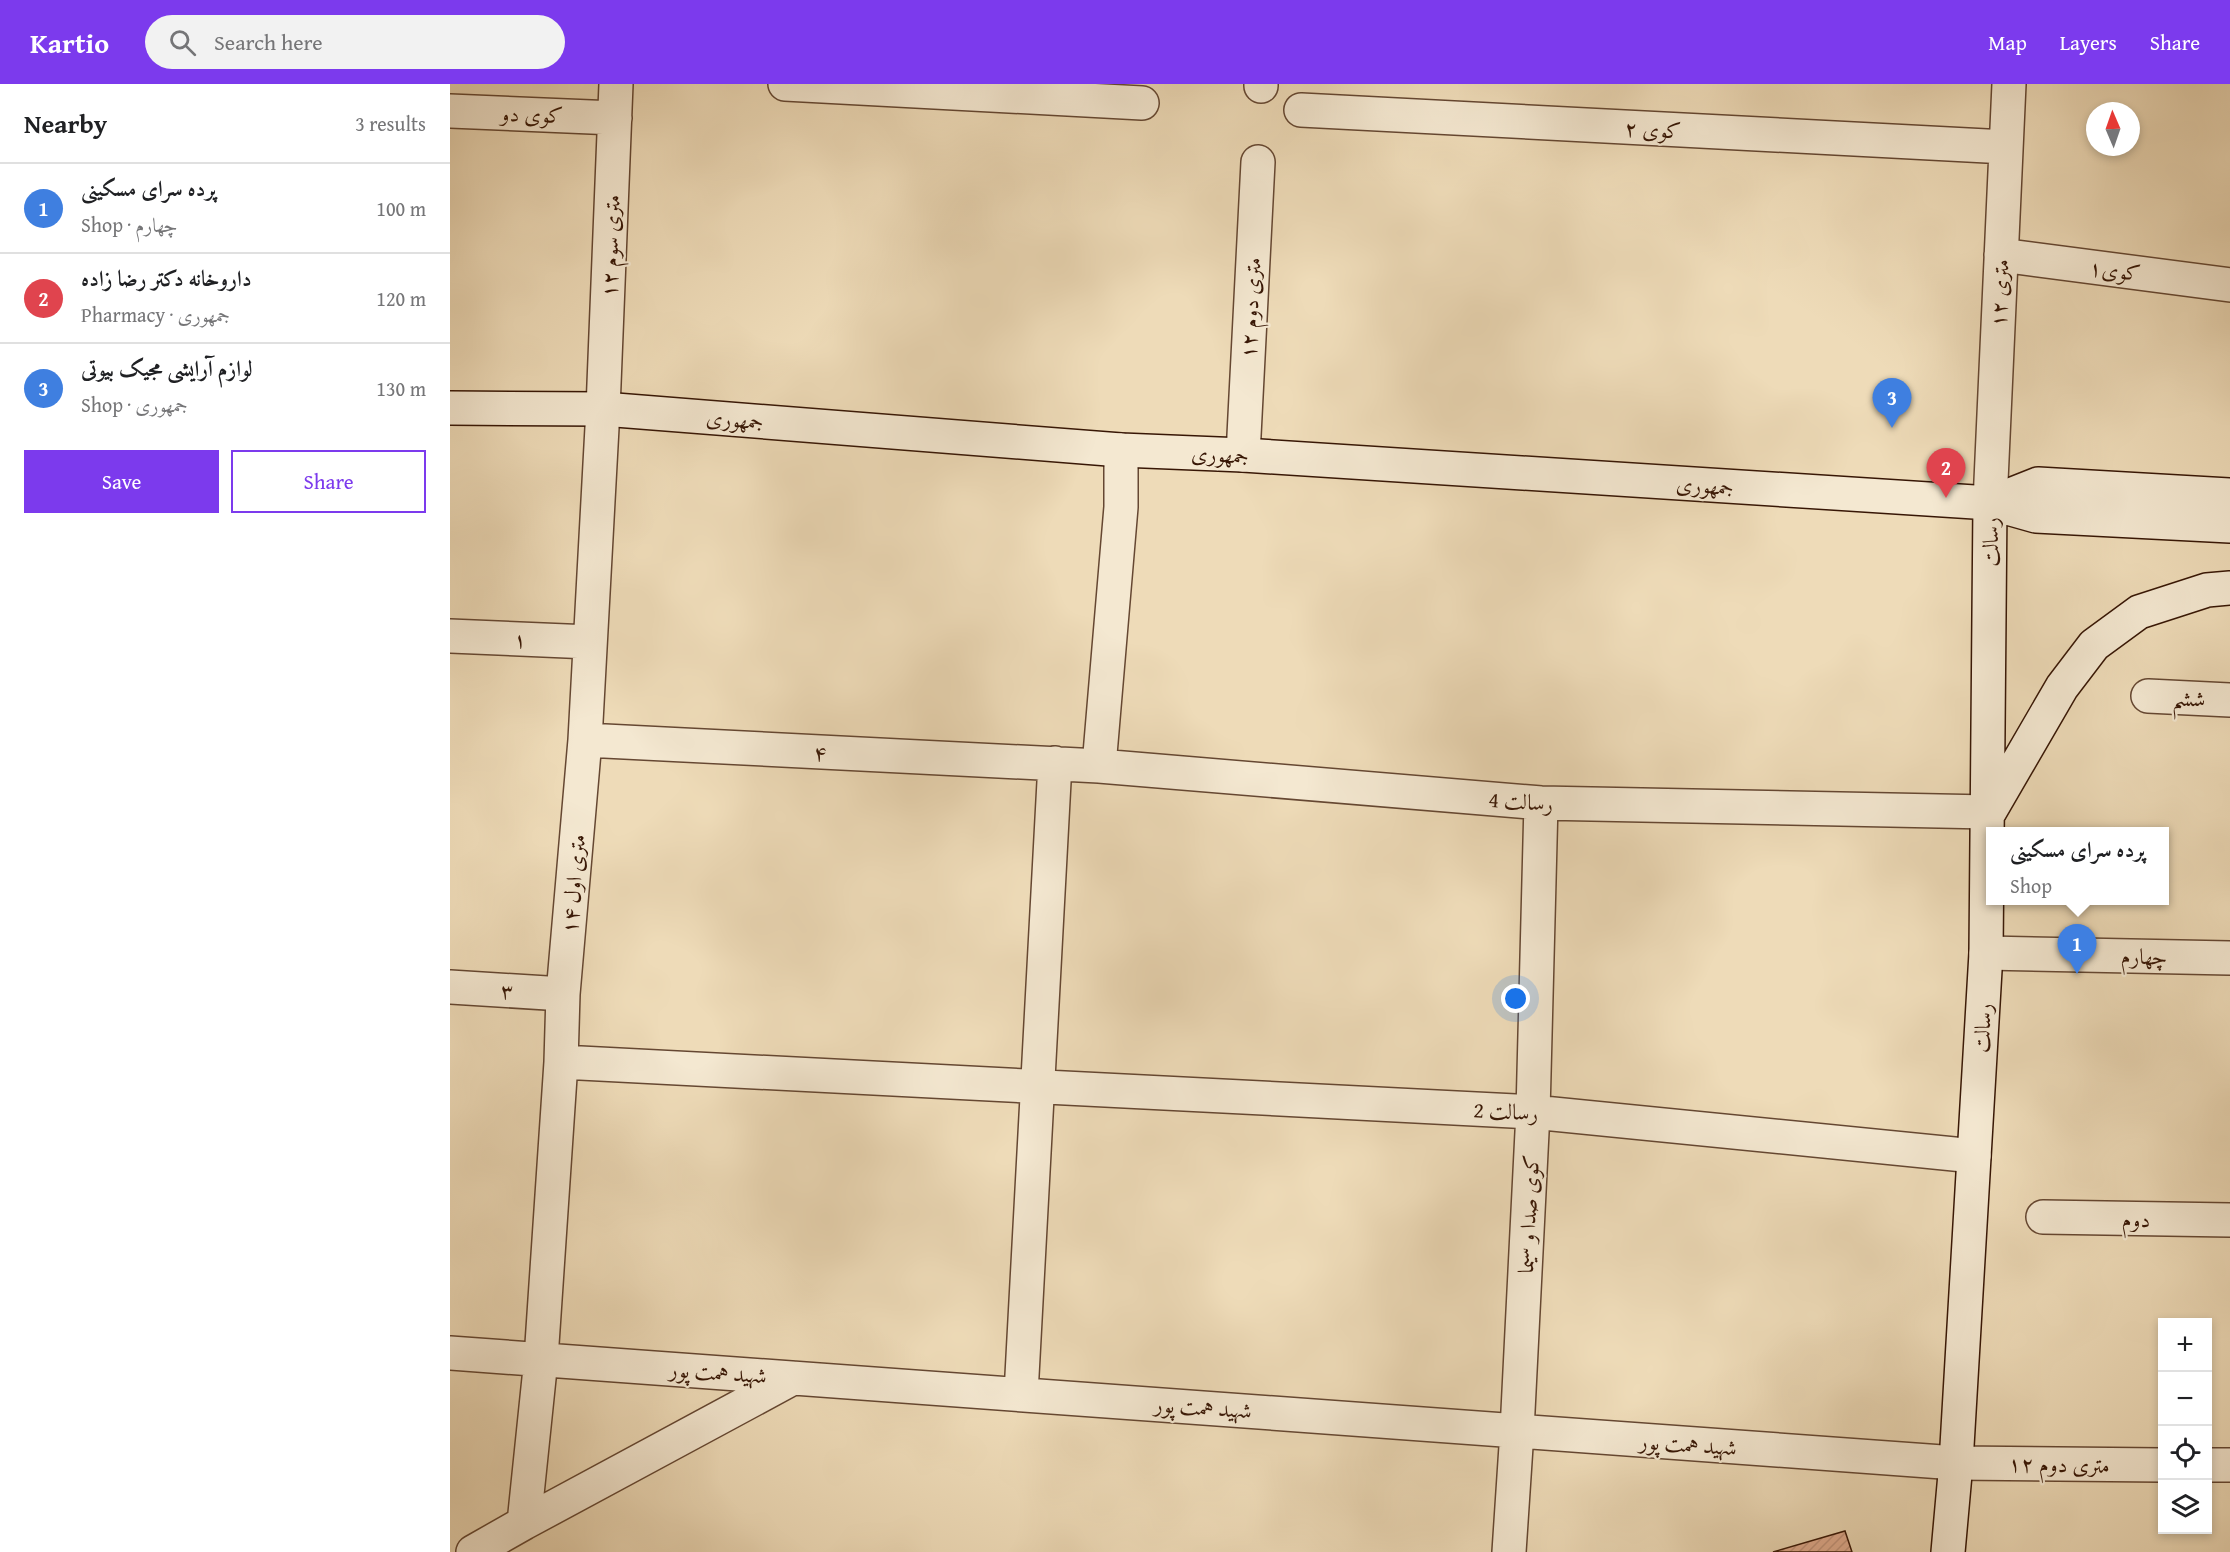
<!DOCTYPE html>
<meta charset="utf-8">
<style>
body{margin:0;font-family:"Gentium Book Plus",Amiri,serif;background:#f2f2f2;color:#202124}
.controls{position:absolute;right:18px;bottom:18px;display:grid;overflow:hidden;border-radius:0px;box-shadow:0 3px 9px #0003}
.controls button{width:54px;height:54px;display:grid;place-items:center;padding:0;border:0;border-bottom:2px solid #e0e0e0;background:#fff;color:#202124;font:30px sans-serif}
.compass{position:absolute;left:1636px;top:18px;width:54px;height:54px;border-radius:50%;background:#fff;box-shadow:0 3px 9px #0003;rotate:358deg}
.you{position:absolute;left:1066px;top:915px;width:21px;height:21px;margin:-15px;border:4px solid #fff;border-radius:50%;background:#1a73e8;box-shadow:0 0 0 9px #1a73e833}
.badge{display:grid;place-items:center;width:39px;height:39px;border-radius:50%;background:#7c3aed;color:#fff;font-size:20px;font-weight:700}
.pin{position:absolute;translate:-50% -50px;filter:drop-shadow(0 2px 3px #0008)}
.pin::after{content:'';position:absolute;top:32px;width:21px;height:18px;background:inherit;clip-path:polygon(0 0,100% 0,50% 100%)}
.popup{position:absolute;left:1536px;top:743px;width:183px;height:78px;box-sizing:border-box;display:grid;place-content:center;border-radius:0px;background:#fff;filter:drop-shadow(0 2px 4px #0005);font-size:20px;white-space:nowrap;color:#757577}
.popup b{font-size:22px;color:#202124}
.popup::after{content:'';position:absolute;left:50%;top:100%;margin-left:-12px;border:12px solid transparent;border-top-color:#fff}
.list{margin:0;padding:0;list-style:none}
h2{display:flex;justify-content:space-between;align-items:center;height:78px;margin:0;padding:0 24px;font-size:26px}
h2 small{font-size:20px;font-weight:400;color:#757577}
.list li{display:grid;grid-template-columns:39px 1fr auto;gap:18px;align-items:center;box-sizing:border-box;height:90px;padding:0 24px;border-top:2px solid #e0e0e0}
.list b{display:block;font-size:22px;white-space:nowrap}
.list p{margin:0;font-size:20px;white-space:nowrap;color:#757577}
.list em{font-size:20px;font-style:normal;color:#757577}
.actions{display:flex;gap:12px;padding:18px 24px}
.actions a{flex:1;padding:14px 0;border:2px solid #7c3aed;border-radius:0px;text-align:center;font-size:21px;color:#7c3aed}
.actions .main{background:#7c3aed;color:#fff}
.icon{flex:none;width:33px;height:33px;fill:none;stroke:currentColor;stroke-width:2;stroke-linecap:round;stroke-linejoin:round}
.map{position:relative;flex:none;width:1780px;height:1468px;overflow:hidden}
header{display:flex;align-items:center;gap:36px;box-sizing:border-box;height:84px;padding:0 30px;background:#7c3aed;color:#fff}
header strong{font-size:28px}
nav{display:flex;gap:33px;margin-inline-start:auto;font-size:21px}
.search{width:420px;height:54px;background:#f2f2f2;display:flex;align-items:center;gap:15px;box-sizing:border-box;padding:0 21px;border-radius:33px;color:#757577;font-size:22px}
main{display:flex}
aside{flex:1;background:#fff}
.map>svg:first-child{display:block}
.building{fill:url(#building-hatch);stroke:#371605;stroke-width:1.5}
.lines{fill:none;stroke-linecap:round;stroke-linejoin:round}
.street-casing{stroke:#654732;stroke-width:36}
.secondary-casing{stroke:#371605;stroke-width:36}
.street{stroke:#f4e8d1;stroke-width:33}
.secondary{stroke:#f4e8d1;stroke-width:33}
.labels{text-anchor:middle;dominant-baseline:central;stroke-width:4.5;stroke-linejoin:round;paint-order:stroke}
.street-label{font-size:22px;fill:#371605;stroke:#f4e8d1}
</style>
<header>
<strong>Kartio</strong>
<div class="search"><svg class="icon" aria-label="search" viewBox="0 0 24 24"><circle cx="10" cy="10" r="6"/><path d="M15 15l6 6"/></svg>Search here</div>
<nav><a>Map</a><a>Layers</a><a>Share</a></nav>
</header>
<main>
<aside>
<h2>Nearby<small>3 results</small></h2>
<ul class="list">
<li><span class="badge" style="background:#3f7fe0">1</span><div><b>پرده سرای مسکینی</b><p>Shop · چهارم</p></div><em>100 m</em></li>
<li><span class="badge" style="background:#e0444e">2</span><div><b>داروخانه دکتر رضا زاده</b><p>Pharmacy · جمهوری</p></div><em>120 m</em></li>
<li><span class="badge" style="background:#3f7fe0">3</span><div><b>لوازم آرایشی مجیک بیوتی</b><p>Shop · جمهوری</p></div><em>130 m</em></li>
</ul>
<div class="actions"><a class="main">Save</a><a>Share</a></div>
</aside>
<div class="map">
<svg width="1780" height="1468" viewBox="0 0 1780 1468">
<defs>
<pattern id="building-hatch" width="6" height="6" patternUnits="userSpaceOnUse" patternTransform="scale(1.5)"><rect width="6" height="6" fill="#e2ad90"/><path d="M-1 1l2-2M0 6l6-6M5 7l2-2" fill="none" stroke="#c2947b"/></pattern>
</defs>
<rect width="100%" height="100%" fill="#eedbb8"/>
<filter id="stains"><feTurbulence type="fractalNoise" baseFrequency=".00333" numOctaves="4"/><feColorMatrix values="0 0 0 0 .2 0 0 0 0 .09 0 0 0 0 .02 0 0 0 .5 -.17"/></filter>
<radialGradient id="worn" r=".72"><stop offset=".6" stop-color="#630" stop-opacity="0"/><stop offset="1" stop-color="#630" stop-opacity=".3"/></radialGradient>
<path class="building" d="M 1395,1447 L 1402,1468 L 1323,1468 Z"/>
<g class="lines">
<g class="street-casing">
<path id="street" d="M 335,0 L 692,19
M 811,2 L 811,0
M 851,26 L 1556,63
M 0,27 L 165,34
M 1551,171 L 1780,201
M 793,371 L 808,78
M 1540,419 L 1559,0
M 0,552 L 140,558
M 1698,612 L 1780,616
M 135,656 L 649,682 L 1091,719 L 1539,728
M 649,682 L 671,423 L 671,366
M 1536,869 L 1780,874
M 0,903 L 113,910
M 111,978 L 1083,1028 L 1524,1072
M 1593,1133 L 1780,1136
M 0,1269 L 1506,1379 L 1712,1381
M 571,1310 L 605,679
M 1758,1381 L 1780,1381
M 74,1439 L 91,1275 L 111,978 L 113,910 L 135,656 L 153,325 L 166,0
M 23,1468 L 74,1439 L 343,1294
M 1059,1468 L 1067,1347 L 1083,1028 L 1091,719"/>
</g>
<g class="secondary-casing">
<path id="secondary" d="M 0,324 L 153,325 L 671,366 L 793,371 L 1540,419 L 1586,432 L 1780,442
M 1540,419 L 1588,400 L 1780,411
M 1540,727 L 1612,603 L 1644,561 L 1689,528 L 1757,506 L 1780,504
M 1498,1468 L 1506,1379 L 1536,869 L 1540,419"/>
</g>
<use href="#street" class="street"/>
<use href="#secondary" class="secondary"/>
</g>
<g class="labels">
<g class="street-label">
<text transform="translate(82 30) rotate(2)">کوی دو</text>
<text transform="translate(1203 45) rotate(3)">کوی ۲</text>
<text transform="translate(160 162) rotate(-88)">۱۲ متری سوم</text>
<text transform="translate(1665 186) rotate(7)">کوی۱</text>
<text transform="translate(1549 209) rotate(-87)">۱۲ متری</text>
<text transform="translate(800 224) rotate(-87)">۱۲ متری دوم</text>
<text transform="translate(285 335) rotate(5)">جمهوری</text>
<text transform="translate(770 370) rotate(3)">جمهوری</text>
<text transform="translate(1255 401) rotate(4)">جمهوری</text>
<text transform="translate(1540 458) rotate(-90)">رسالت</text>
<text transform="translate(70 555) rotate(2)">۱</text>
<text transform="translate(1739 614) rotate(2)">ششم</text>
<text transform="translate(370 668) rotate(3)">۴</text>
<text transform="translate(1071 717) rotate(4)">رسالت 4</text>
<text transform="translate(123 800) rotate(-85)">۱۴ متری اول</text>
<text transform="translate(1694 872) rotate(1)">چهارم</text>
<text transform="translate(57 906) rotate(3)">۳</text>
<text transform="translate(1532 944) rotate(-86)">رسالت</text>
<text transform="translate(1056 1027) rotate(3)">رسالت 2</text>
<text transform="translate(1078 1130) rotate(-87)">کوی صدا و سیما</text>
<text transform="translate(1686 1135) rotate(1)">دوم</text>
<text transform="translate(268 1288) rotate(4)">شهید همت پور</text>
<text transform="translate(753 1323) rotate(4)">شهید همت پور</text>
<text transform="translate(1238 1360) rotate(4)">شهید همت پور</text>
<text transform="translate(1609 1380) rotate(1)">۱۲ متری دوم</text>
</g>
</g>
<rect width="100%" height="100%" filter="url(#stains)"/>
<rect width="100%" height="100%" fill="url(#worn)"/>
</svg>
<div class="controls">
<button>+</button>
<button>−</button>
<button><svg class="icon" aria-label="locate" viewBox="0 0 24 24"><circle cx="12" cy="12" r="6"/><path d="M12 2v4M12 18v4M2 12h4M18 12h4"/></svg></button>
<button><svg class="icon" aria-label="layers" viewBox="0 0 24 24"><path d="M12 4l9 5-9 5-9-5zM3 14l9 5 9-5"/></svg></button>
</div>
<svg class="compass" viewBox="-18 -18 36 36"><path d="M0-13l5 13h-10z" fill="#e53935"/><path d="M0 13l5-13h-10z" fill="#757577"/></svg>
<div class="you"></div>
<div class="pin badge" style="left:1627px;top:890px;background:#3f7fe0">1</div>
<div class="popup"><b>پرده سرای مسکینی</b>Shop</div>
<div class="pin badge" style="left:1496px;top:414px;background:#e0444e">2</div>
<div class="pin badge" style="left:1442px;top:344px;background:#3f7fe0">3</div>
</div>
</main>
